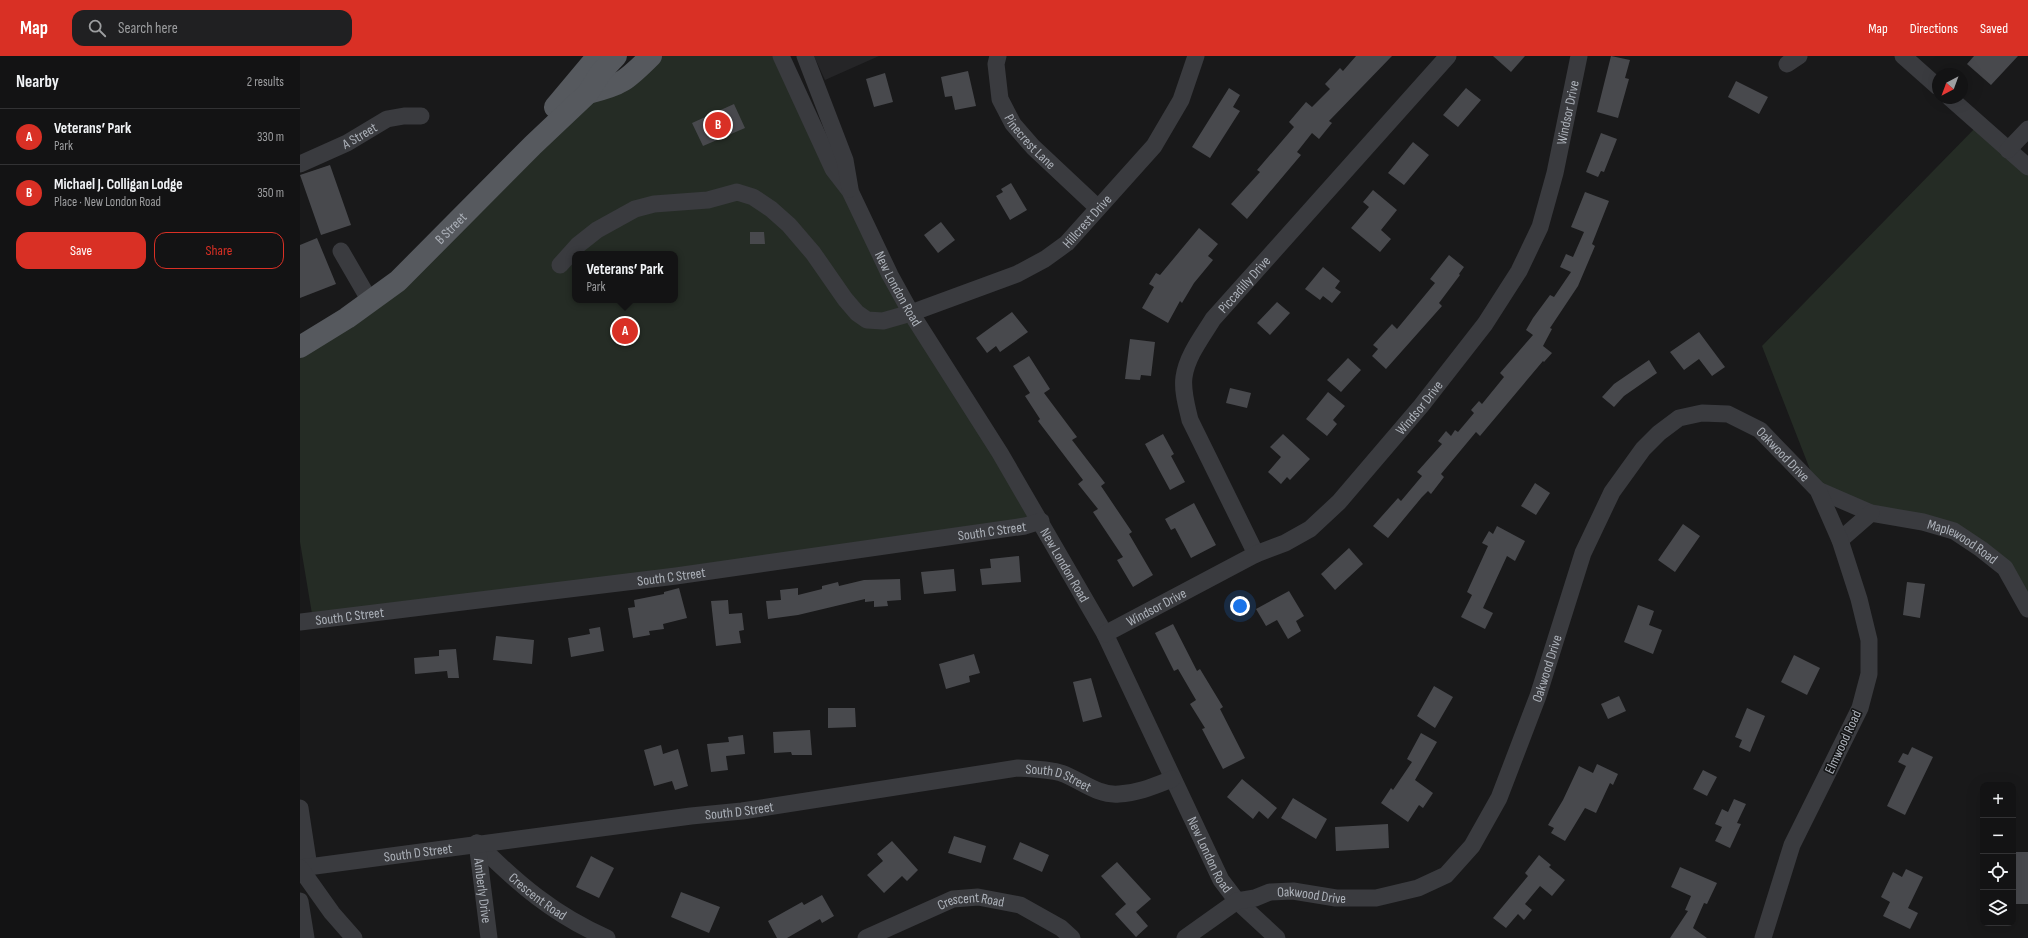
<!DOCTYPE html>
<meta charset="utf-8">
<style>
body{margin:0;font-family:"Sofia Sans Condensed",sans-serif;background:#202022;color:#f1f3f6}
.controls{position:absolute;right:12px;bottom:12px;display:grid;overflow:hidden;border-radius:8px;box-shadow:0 4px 16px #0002}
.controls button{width:36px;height:36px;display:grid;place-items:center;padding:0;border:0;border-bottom:1px solid #323234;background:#131314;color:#f1f3f6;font:20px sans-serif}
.compass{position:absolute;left:1632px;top:12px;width:36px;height:36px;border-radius:50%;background:#131314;box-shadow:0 4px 16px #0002;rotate:221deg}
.you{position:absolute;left:940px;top:550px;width:14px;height:14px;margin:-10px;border:3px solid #fff;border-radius:50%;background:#1a73e8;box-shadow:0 0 0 6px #1a73e833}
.badge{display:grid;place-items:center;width:26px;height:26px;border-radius:50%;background:#d93025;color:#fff;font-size:13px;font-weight:700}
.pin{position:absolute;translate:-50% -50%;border:2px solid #fff;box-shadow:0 1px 4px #0006}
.popup{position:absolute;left:272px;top:195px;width:106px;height:52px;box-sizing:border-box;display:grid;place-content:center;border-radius:8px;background:#131314;filter:drop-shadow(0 1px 3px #0005);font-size:13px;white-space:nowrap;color:#9d9ea0}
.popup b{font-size:15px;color:#f1f3f6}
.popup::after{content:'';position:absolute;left:50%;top:100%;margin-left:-8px;border:8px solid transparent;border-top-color:#131314}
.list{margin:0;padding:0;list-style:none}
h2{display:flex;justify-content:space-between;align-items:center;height:52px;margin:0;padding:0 16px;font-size:17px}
h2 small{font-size:13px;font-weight:400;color:#9d9ea0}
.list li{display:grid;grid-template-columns:26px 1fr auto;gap:12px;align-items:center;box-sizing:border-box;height:56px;padding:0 16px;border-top:1px solid #323234}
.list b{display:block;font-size:15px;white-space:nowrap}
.list p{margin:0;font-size:13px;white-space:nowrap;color:#9d9ea0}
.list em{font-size:13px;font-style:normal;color:#9d9ea0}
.actions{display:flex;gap:8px;padding:12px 16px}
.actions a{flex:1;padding:9px 0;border:1px solid #d93025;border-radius:12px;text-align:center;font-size:14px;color:#d93025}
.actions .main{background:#d93025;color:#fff}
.icon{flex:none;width:22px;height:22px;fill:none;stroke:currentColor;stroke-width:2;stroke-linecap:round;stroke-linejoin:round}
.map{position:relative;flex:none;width:1728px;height:882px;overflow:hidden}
header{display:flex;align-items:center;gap:24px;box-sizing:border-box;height:56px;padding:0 20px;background:#d93025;color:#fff}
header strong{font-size:19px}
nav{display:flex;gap:22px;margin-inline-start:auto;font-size:14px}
.search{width:280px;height:36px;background:#202022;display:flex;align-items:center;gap:10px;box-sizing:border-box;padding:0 14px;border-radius:12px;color:#9d9ea0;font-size:15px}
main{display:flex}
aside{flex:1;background:#131314}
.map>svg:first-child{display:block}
.built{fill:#252527}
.green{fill:#252c25;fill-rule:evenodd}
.building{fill:#48494d}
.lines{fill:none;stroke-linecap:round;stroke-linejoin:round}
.minor{stroke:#3a3b3f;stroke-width:17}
.major{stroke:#56595e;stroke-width:22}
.labels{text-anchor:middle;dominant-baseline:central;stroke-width:3;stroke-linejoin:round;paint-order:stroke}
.street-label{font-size:14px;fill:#acb1b9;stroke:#131415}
</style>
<header>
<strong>Map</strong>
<div class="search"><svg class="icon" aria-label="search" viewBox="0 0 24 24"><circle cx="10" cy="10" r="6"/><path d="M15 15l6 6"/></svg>Search here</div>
<nav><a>Map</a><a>Directions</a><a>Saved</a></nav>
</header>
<main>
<aside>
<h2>Nearby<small>2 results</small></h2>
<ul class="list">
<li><span class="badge">A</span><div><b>Veterans’ Park</b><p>Park</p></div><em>330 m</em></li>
<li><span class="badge">B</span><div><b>Michael J. Colligan Lodge</b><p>Place · New London Road</p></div><em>350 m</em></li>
</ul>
<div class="actions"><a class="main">Save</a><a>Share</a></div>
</aside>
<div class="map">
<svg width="1728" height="882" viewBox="0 0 1728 882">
<rect width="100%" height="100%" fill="#19191a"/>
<path class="built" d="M 514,0 L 579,0 L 525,24 Z"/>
<path class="green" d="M 351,0 L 481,0 L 533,113 L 741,465 L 13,564 L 0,486 L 0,291 L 47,262 L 233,89 ZM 275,198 L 375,198 L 375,244 L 275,244 Z
M 1679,68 L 1728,111 L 1728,553 L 1681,493 L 1518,434 L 1462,290 Z"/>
<path class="building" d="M 1056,0 L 1092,0 L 1029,65 L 1032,67 L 1019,83 L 1012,77 L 997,96 L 1001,99 L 947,163 L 931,148 L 960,116 L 957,114 L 994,71 L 989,66 L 1006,46 L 1012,51 L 1030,33 L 1025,28 L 1040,12 L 1043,15 Z
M 1193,0 L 1225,0 L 1211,16 Z
M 1311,0 L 1330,4 L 1325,22 L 1329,23 L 1318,62 L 1297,56 Z
M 1674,0 L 1718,0 L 1691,29 L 1667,8 Z
M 668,15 L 676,50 L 655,54 L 652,40 L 645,41 L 641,21 Z
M 585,17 L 593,46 L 574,51 L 566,23 Z
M 1436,25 L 1468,41 L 1459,58 L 1428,41 Z
M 929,32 L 940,39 L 933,51 L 940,55 L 910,102 L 892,91 Z
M 1166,32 L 1181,44 L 1158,71 L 1143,59 Z
M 434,48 L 445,72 L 403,90 L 392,67 Z
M 1301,77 L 1317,83 L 1304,116 L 1301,115 L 1298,121 L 1286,116 Z
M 1113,86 L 1129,99 L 1104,129 L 1088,117 Z
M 30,109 L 51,169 L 21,179 L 0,119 Z
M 711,127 L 727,154 L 710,164 L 696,140 L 703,136 L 701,133 Z
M 1073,134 L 1097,154 L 1081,174 L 1091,183 L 1080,196 L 1051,172 L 1069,151 L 1063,146 Z
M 1285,136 L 1309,145 L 1292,188 L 1295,190 L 1278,230 L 1250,272 L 1252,273 L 1243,290 L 1252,297 L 1244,306 L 1243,305 L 1180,380 L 1176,376 L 1141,418 L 1144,421 L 1131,438 L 1128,435 L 1122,441 L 1088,482 L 1073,470 L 1098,442 L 1101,445 L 1122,420 L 1117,416 L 1142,388 L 1138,385 L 1146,375 L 1151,380 L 1155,374 L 1158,376 L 1174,357 L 1171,354 L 1179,345 L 1182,348 L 1204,321 L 1200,317 L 1233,279 L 1226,274 L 1233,262 L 1250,239 L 1254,241 L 1271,216 L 1260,211 L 1266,198 L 1273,201 L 1284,176 L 1271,171 Z
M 641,166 L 655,184 L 638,197 L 624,179 Z
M 899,172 L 918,188 L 908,200 L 913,204 L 894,227 L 882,247 L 880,245 L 868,267 L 842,252 L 854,231 L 849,228 L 856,217 L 860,219 Z
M 450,176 L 464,176 L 465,188 L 450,188 Z
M 17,182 L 36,228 L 0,242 L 0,189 Z
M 1149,199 L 1164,211 L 1159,218 L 1160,219 L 1139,247 L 1142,250 L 1086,313 L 1072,300 L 1078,293 L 1073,289 L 1092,268 L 1097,273 L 1135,227 L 1130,223 Z
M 1023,211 L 1040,225 L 1035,232 L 1041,236 L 1032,247 L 1023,240 L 1020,244 L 1005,233 Z
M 977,246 L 990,257 L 970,279 L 957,267 Z
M 712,256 L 728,276 L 700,296 L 696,290 L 687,297 L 676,282 Z
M 1399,276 L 1425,311 L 1412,320 L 1399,303 L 1384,314 L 1370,296 Z
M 830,283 L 855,286 L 851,320 L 841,319 L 840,324 L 825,323 Z
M 729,300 L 750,333 L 744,337 L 777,381 L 772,384 L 805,427 L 801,430 L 832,476 L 829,478 L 853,519 L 833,531 L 817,504 L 823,501 L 793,456 L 798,453 L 778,428 L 783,424 L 738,365 L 740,363 L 725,340 L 730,337 L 713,310 Z
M 1048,302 L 1061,314 L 1041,336 L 1027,324 Z
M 1349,304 L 1357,317 L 1324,340 L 1314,351 L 1302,341 L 1314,328 Z
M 930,332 L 951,337 L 947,352 L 926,347 Z
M 1028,336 L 1045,350 L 1033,364 L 1037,368 L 1027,380 L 1006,363 Z
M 863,378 L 874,398 L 871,400 L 885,426 L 870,434 L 845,388 Z
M 983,378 L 1010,403 L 990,424 L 987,421 L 981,428 L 968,416 L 981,401 L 970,391 Z
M 1235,427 L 1250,437 L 1236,459 L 1221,450 Z
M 894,447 L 916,489 L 891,502 L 875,472 L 871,474 L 865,463 Z
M 1383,468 L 1400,480 L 1375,516 L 1358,504 Z
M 1197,470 L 1225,485 L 1215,505 L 1207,500 L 1183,552 L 1193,557 L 1185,573 L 1161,561 L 1172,539 L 1167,536 L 1188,490 L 1182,487 L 1189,475 L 1193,478 Z
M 1049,492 L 1063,508 L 1035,534 L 1021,518 Z
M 719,500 L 721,526 L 682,529 L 680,513 L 691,512 L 690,503 Z
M 654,513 L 656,535 L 624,538 L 621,516 Z
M 600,523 L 601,544 L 587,545 L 588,550 L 574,551 L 574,545 L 565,546 L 565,543 L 498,559 L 468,563 L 466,545 L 481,544 L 480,534 L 498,532 L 498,539 L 522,533 L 522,530 L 538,526 L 539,530 L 564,524 Z
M 1607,526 L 1625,528 L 1620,562 L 1603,559 Z
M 379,532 L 387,562 L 363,568 L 364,573 L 349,575 L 350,579 L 333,582 L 328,552 L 335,551 L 334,544 L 364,538 L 364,536 Z
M 989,535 L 1004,560 L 996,565 L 1001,575 L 988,583 L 977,564 L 966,570 L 956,553 Z
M 428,544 L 429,558 L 442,557 L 444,574 L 439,575 L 441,587 L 416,590 L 411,545 Z
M 1338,549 L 1354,555 L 1349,569 L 1362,574 L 1353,598 L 1324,586 Z
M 873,568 L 897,615 L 900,613 L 923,651 L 920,653 L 945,702 L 923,713 L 902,673 L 905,672 L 890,648 L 896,644 L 878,613 L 874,615 L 855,577 Z
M 300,571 L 304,595 L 271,601 L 268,582 L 290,578 L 289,573 Z
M 196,580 L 234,584 L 232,608 L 193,604 Z
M 156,593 L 159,622 L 148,622 L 147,615 L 115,618 L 114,602 L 139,600 L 139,594 Z
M 674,598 L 680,617 L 669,620 L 670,626 L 646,633 L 639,608 Z
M 1494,599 L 1520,612 L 1507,639 L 1481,626 Z
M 791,622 L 802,661 L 783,666 L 773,626 Z
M 1134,630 L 1153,641 L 1135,672 L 1117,660 Z
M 1319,640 L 1326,655 L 1308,663 L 1301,648 Z
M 528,652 L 555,652 L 556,671 L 528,672 Z
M 1447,652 L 1465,660 L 1450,696 L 1439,691 L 1442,684 L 1435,681 Z
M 510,674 L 512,699 L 492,699 L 491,696 L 474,697 L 473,676 Z
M 1121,677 L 1137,686 L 1115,724 L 1133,737 L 1123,752 L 1119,749 L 1108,766 L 1081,747 L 1091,732 L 1093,734 L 1112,706 L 1107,703 Z
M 443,679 L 445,698 L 426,700 L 428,714 L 411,716 L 407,688 L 429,686 L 428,681 Z
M 361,689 L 363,698 L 378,693 L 388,730 L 375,734 L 372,725 L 354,730 L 344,694 Z
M 1612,691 L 1633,701 L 1605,759 L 1587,750 L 1606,710 L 1598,706 L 1603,697 L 1608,699 Z
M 1297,708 L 1318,718 L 1313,729 L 1310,727 L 1296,757 L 1285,752 L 1265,785 L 1251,777 L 1254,772 L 1248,769 L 1263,744 L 1279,710 L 1293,717 Z
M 1403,714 L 1417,721 L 1407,740 L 1393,733 Z
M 942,723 L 977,752 L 968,763 L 959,755 L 953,763 L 927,741 Z
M 993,742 L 1027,763 L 1016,783 L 981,762 Z
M 1434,743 L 1446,748 L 1437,767 L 1441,768 L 1430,792 L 1415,785 L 1422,771 L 1415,768 L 1422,753 L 1428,756 Z
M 1088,768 L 1089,792 L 1036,795 L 1035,771 Z
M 654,780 L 686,790 L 681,807 L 648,797 Z
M 592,785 L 618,814 L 607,825 L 602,820 L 584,837 L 567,819 L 583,805 L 577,798 Z
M 720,786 L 749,799 L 742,816 L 713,803 Z
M 1713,796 L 1728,796 L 1728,848 L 1716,848 L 1716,812 L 1713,812 Z
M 1239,799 L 1251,809 L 1249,811 L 1265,824 L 1252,840 L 1240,830 L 1225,848 L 1232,854 L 1224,864 L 1218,858 L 1206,872 L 1193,862 L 1228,820 L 1225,817 Z
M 291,800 L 314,812 L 299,842 L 276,831 Z
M 817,806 L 851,843 L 836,856 L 848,870 L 836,881 L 815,858 L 826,848 L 801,820 Z
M 1380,811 L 1417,827 L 1407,848 L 1404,847 L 1393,872 L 1407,882 L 1370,882 L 1388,855 L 1385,854 L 1391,840 L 1371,831 Z
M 1606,813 L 1623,821 L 1608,852 L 1618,857 L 1610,873 L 1583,860 L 1590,846 L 1581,841 L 1593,816 L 1602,821 Z
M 381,836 L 420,851 L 409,877 L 371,861 Z
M 522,839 L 534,860 L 522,867 L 520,863 L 487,882 L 477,882 L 468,865 L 502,846 L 504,849 Z"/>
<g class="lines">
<g class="minor">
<path id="s1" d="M 481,0 L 533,113 L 550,135 L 590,219 L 611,257 L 700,397 L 805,578 L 921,824 L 937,845 L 977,882"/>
<path d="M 505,0 L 545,104 L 550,133"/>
<path id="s2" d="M 698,0 L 696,8 L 700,43 L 713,68 L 733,91 L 798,152"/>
<path d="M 1603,0 L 1638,31"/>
<path d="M 1487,8 L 1499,0"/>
<path d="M 1650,42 L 1728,111"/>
<path d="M 1708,94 L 1728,73"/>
<path id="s3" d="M 0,108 L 47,87 L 87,63 L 104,60 L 121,60"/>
<path d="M 41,195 L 70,245"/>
<path id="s4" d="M 260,209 L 278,189 L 297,174 L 335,153 L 354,148 L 408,144 L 437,136 L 453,141 L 471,153 L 489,169 L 513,197 L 545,243 L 557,257 L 567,264 L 583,265 L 611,257 L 717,218 L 745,203 L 767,187 L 854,90 L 881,44 L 896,0"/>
<path id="s5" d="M 1518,434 L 1571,457 L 1623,466 L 1654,475 L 1681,493 L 1705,512 L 1728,553"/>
<path d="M 1540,484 L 1571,457"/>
<path id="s6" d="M 956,498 L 890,364 C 887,351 882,335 884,321 C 887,300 902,281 913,263 L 1148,0"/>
<path id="s7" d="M 0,566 L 376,520 L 725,470 L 741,465"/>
<path id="s8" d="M 805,578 L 956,498 L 985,487 L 1010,473 L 1039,446 L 1121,350 L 1185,268 L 1219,215 L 1240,171 L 1255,117 L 1279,0"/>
<path d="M 0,752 L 9,811"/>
<path id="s9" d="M 177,787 C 217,827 254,859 307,882"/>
<path id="s10" d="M 177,787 L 189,882"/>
<path id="s11" d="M 0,812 L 391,760 L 442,755 L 718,712 C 733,713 748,713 761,717 C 781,724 797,740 819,738 C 838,737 854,730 872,723"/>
<path d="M 0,812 L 32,857 L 54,882"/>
<path d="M 0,845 L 6,882"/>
<path id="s12" d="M 566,882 L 653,843 L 678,841 L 720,849 L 761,872 L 772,882"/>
<path id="s13" d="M 885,882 L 937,845 L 955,842 L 970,836 L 993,835 L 1036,842 L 1076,842 L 1118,832 L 1146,819 L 1172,790 L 1199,742 L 1238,640 L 1283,497 L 1312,436 L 1343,393 L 1359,377 L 1379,362 L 1402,357 L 1428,358 L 1460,374 L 1518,434 L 1540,484 L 1559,543 L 1569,584 L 1569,618 L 1560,652 L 1492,789 L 1463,882"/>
</g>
<g class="major">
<path d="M 288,37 C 322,29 327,24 351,0"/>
<path d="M 255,51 L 297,1"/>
<path id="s14" d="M 0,291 L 47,262 L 98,225 L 233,89 L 288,37 L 301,16 L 316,0"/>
</g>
</g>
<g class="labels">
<g class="street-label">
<text stroke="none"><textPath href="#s8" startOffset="730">Windsor Drive</textPath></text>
<text stroke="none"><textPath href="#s3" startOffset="66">A Street</textPath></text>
<text stroke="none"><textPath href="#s2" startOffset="96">Pinecrest Lane</textPath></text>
<text stroke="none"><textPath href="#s4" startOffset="631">Hillcrest Drive</textPath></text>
<text stroke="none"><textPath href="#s14" startOffset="193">B Street</textPath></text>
<text stroke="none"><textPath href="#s6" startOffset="305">Piccadilly Drive</textPath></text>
<text stroke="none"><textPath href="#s1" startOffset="261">New London Road</textPath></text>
<text stroke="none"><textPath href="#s8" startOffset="394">Windsor Drive</textPath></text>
<text stroke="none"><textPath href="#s13" startOffset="919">Oakwood Drive</textPath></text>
<text stroke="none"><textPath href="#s7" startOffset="698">South C Street</textPath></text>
<text stroke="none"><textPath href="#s5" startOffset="155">Maplewood Road</textPath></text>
<text stroke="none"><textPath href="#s1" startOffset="584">New London Road</textPath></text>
<text stroke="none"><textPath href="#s7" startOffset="374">South C Street</textPath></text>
<text stroke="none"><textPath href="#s8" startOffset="58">Windsor Drive</textPath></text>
<text stroke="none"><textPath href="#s7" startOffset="50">South C Street</textPath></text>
<text stroke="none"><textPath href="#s13" startOffset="511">Oakwood Drive</textPath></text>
<text transform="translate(1543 686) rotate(-65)">Elmwood Road</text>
<text stroke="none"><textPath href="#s11" startOffset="767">South D Street</textPath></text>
<text stroke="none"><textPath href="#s11" startOffset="443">South D Street</textPath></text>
<text stroke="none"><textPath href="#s11" startOffset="119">South D Street</textPath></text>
<text stroke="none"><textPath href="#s1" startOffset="908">New London Road</textPath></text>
<text stroke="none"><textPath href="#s10" startOffset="48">Amberly Drive</textPath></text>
<text stroke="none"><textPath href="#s13" startOffset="140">Oakwood Drive</textPath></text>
<text stroke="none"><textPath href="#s9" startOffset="81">Crescent Road</textPath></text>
<text stroke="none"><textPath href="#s12" startOffset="113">Crescent Road</textPath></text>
</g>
</g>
</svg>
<div class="controls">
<button>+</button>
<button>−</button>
<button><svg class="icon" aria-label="locate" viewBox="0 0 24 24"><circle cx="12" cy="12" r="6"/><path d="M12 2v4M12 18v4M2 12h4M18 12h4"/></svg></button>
<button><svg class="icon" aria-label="layers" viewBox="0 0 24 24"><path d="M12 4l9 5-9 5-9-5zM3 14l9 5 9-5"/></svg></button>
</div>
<svg class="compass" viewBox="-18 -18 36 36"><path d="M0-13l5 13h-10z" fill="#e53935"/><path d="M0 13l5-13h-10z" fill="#9d9ea0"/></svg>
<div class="you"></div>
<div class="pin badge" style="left:325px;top:275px">A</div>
<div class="popup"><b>Veterans’ Park</b>Park</div>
<div class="pin badge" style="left:418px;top:69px">B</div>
</div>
</main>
